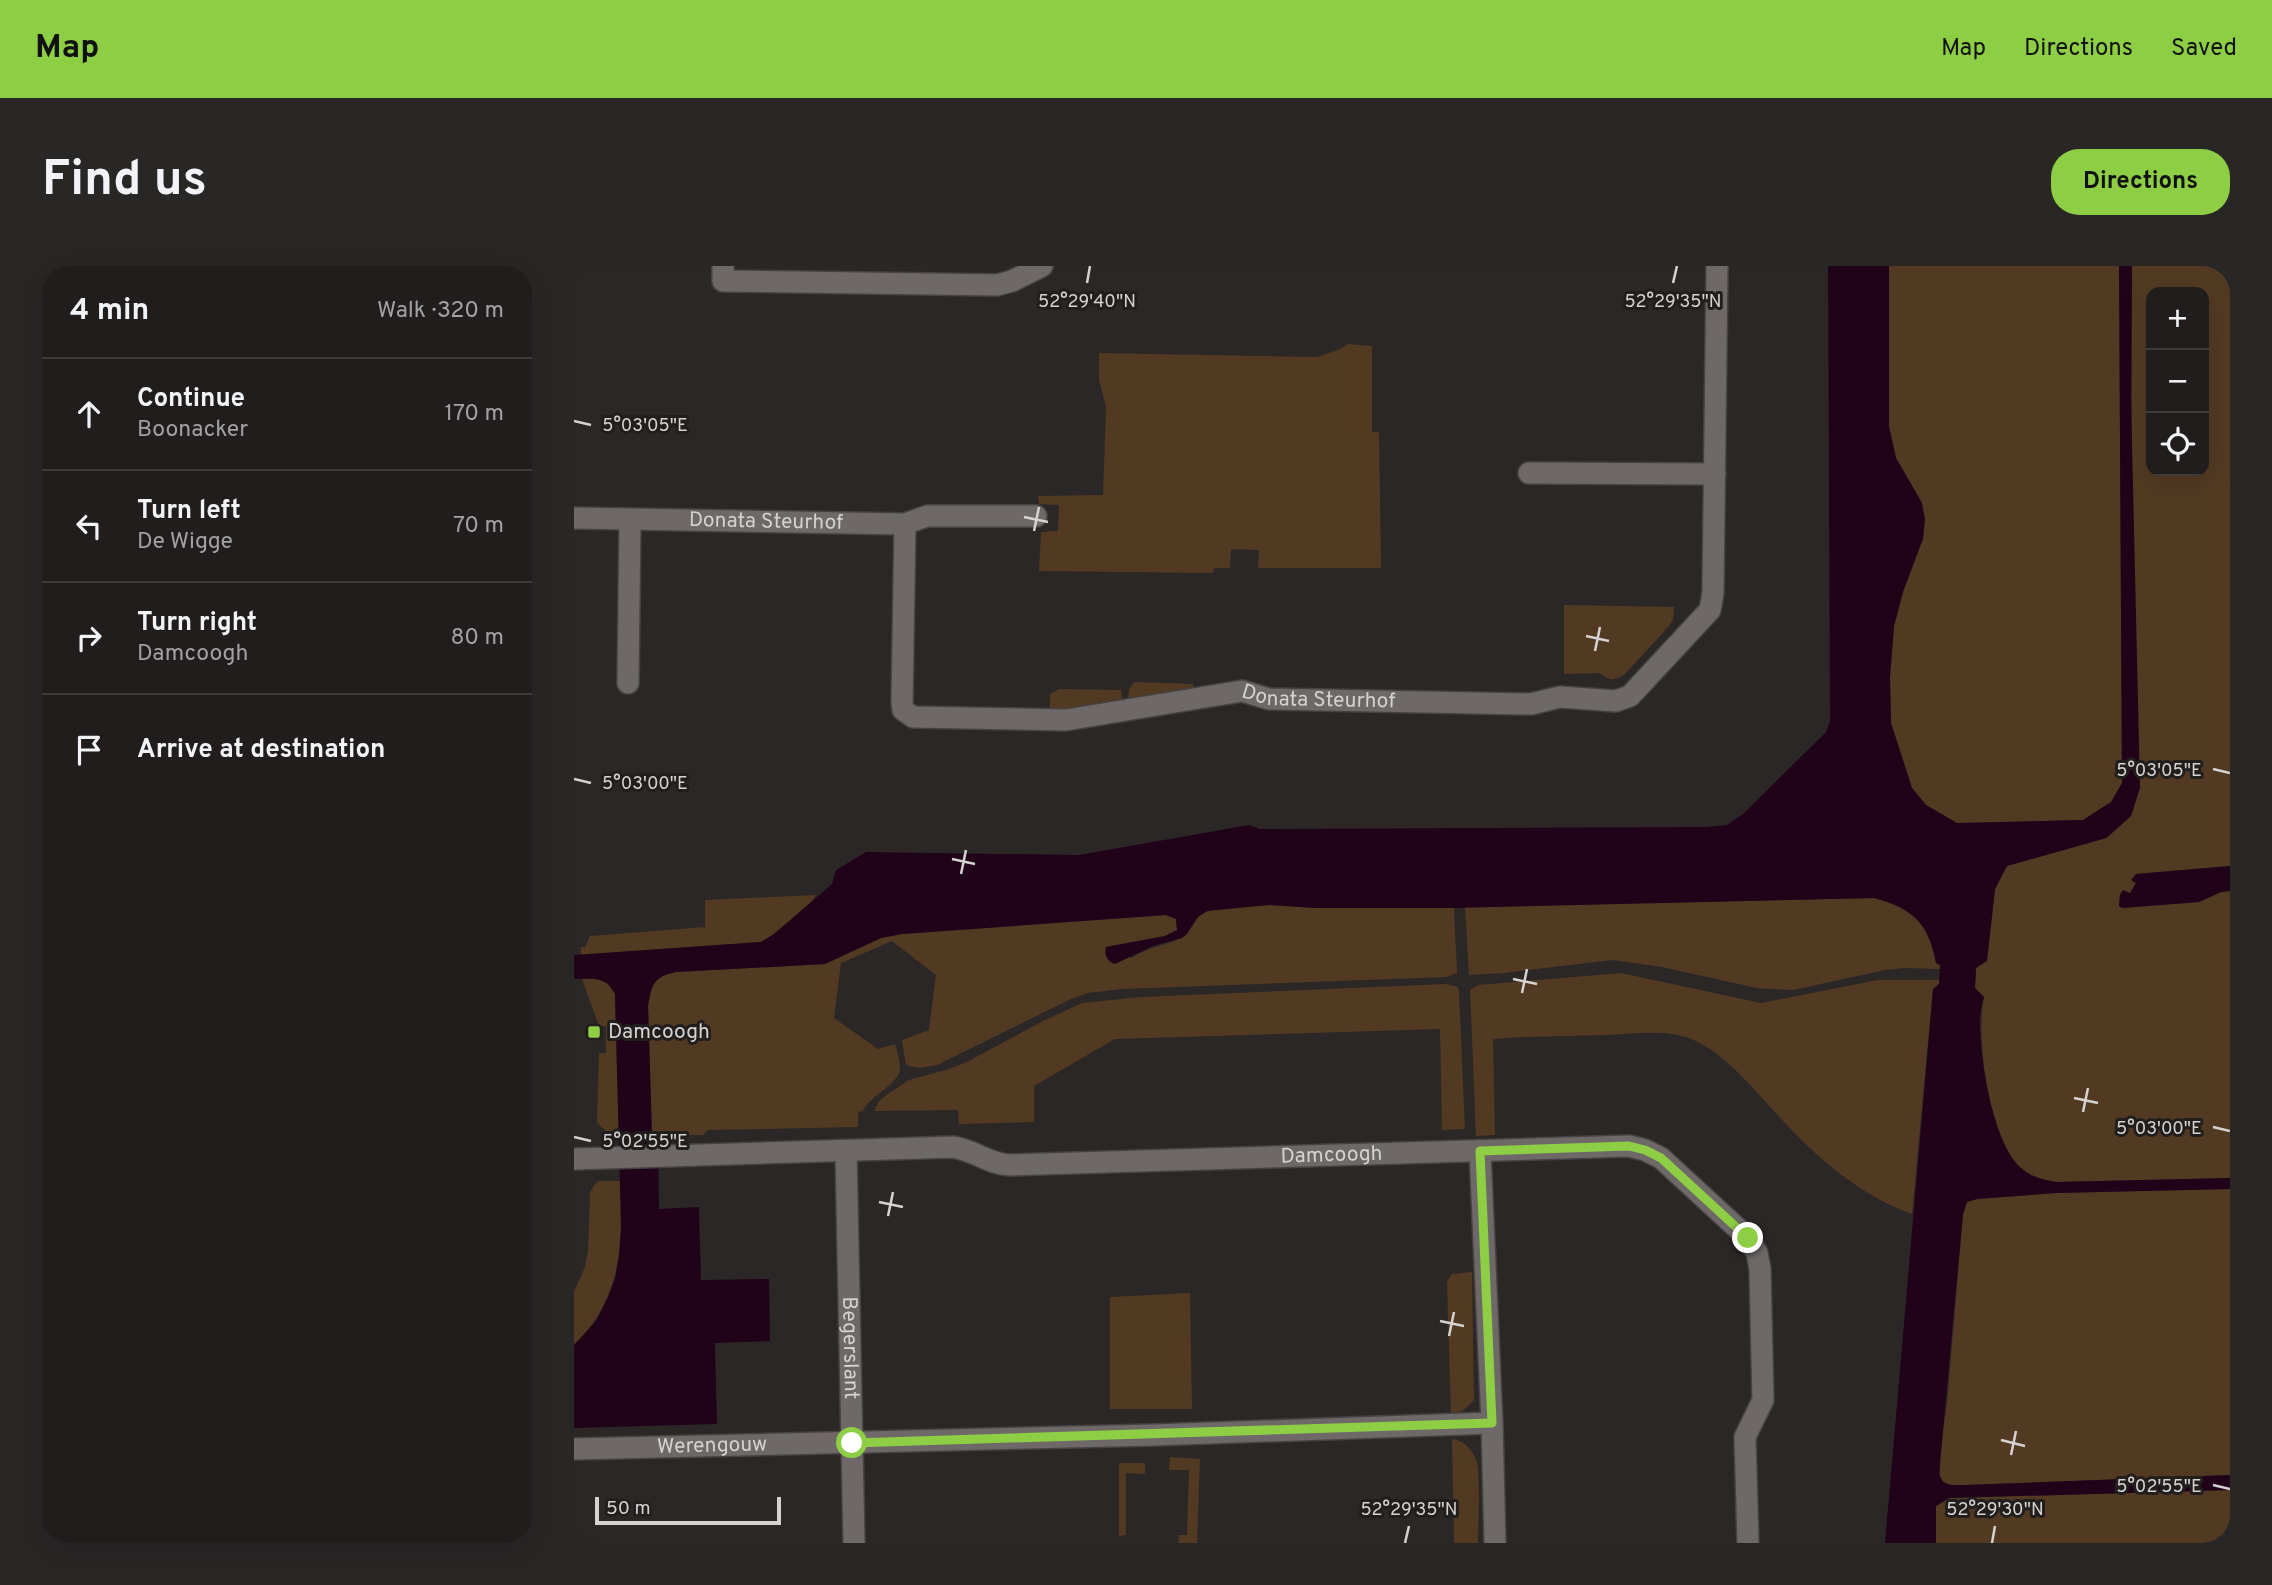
<!DOCTYPE html>
<meta charset="utf-8">
<style>
body{margin:0;font-family:Overpass,sans-serif;background:#292626;color:#f1f3f6}
.controls{position:absolute;right:21px;top:21px;display:grid;overflow:hidden;border-radius:14px;box-shadow:0 7px 28px #0002}
.controls button{width:63px;height:63px;display:grid;place-items:center;padding:0;border:0;border-bottom:2px solid #3e3b3b;background:#211d1d;color:#f1f3f6;font:35px sans-serif}
.scale{position:absolute;left:21px;bottom:18px;width:186px;box-sizing:border-box;padding-left:7px;border:4px solid #d5d2d2;border-top:0;font-size:19px;line-height:24px;white-space:nowrap;color:#d5d2d2;-webkit-text-stroke:5px #221e1e;paint-order:stroke}
.stop{position:absolute;width:21px;height:21px;margin:-16px;border:5px solid #8dce44;border-radius:50%;background:#fff}
.stop.end{background:#8dce44;border-color:#fff;box-shadow:0 2px 7px #0008}
.list{margin:0;padding:0;list-style:none}
h2{display:flex;justify-content:space-between;align-items:center;height:91px;margin:0;padding:0 28px;font-size:30px}
h2 small{font-size:23px;font-weight:400;color:#a2a2a4}
.list li{display:grid;grid-template-columns:46px 1fr auto;gap:21px;align-items:center;box-sizing:border-box;height:112px;padding:0 28px;border-top:2px solid #3e3b3b}
.list b{display:block;font-size:26px;white-space:nowrap}
.list p{margin:0;font-size:23px;white-space:nowrap;color:#a2a2a4}
.list em{font-size:23px;font-style:normal;color:#a2a2a4}
.icon{flex:none;width:38px;height:38px;fill:none;stroke:currentColor;stroke-width:2;stroke-linecap:round;stroke-linejoin:round}
.map{position:relative;flex:none;width:1656px;height:1277px;overflow:hidden;border-radius:28px}
header{display:flex;align-items:center;gap:42px;box-sizing:border-box;height:98px;padding:0 35px;background:#8dce44;color:#111}
header strong{font-size:33px}
nav{display:flex;gap:38px;margin-inline-start:auto;font-size:24px}
.intro{display:flex;align-items:center;justify-content:space-between;box-sizing:border-box;height:168px;padding:0 42px}
h1{margin:0;font-size:49px}
.button{padding:18px 32px;border-radius:28px;background:#8dce44;color:#111;font-size:24px;font-weight:700}
main{display:flex;gap:42px;padding:0 42px}
aside{flex:1;background:#211d1d;border-radius:28px;box-shadow:0 7px 28px #0002}
.map>svg:first-child{display:block}
.green{fill:#523a22;fill-rule:evenodd}
.water{fill:#200319}
.lines{fill:none;stroke-linecap:round;stroke-linejoin:round}
.minor-casing{stroke:#464242;stroke-width:24}
.minor{stroke:#6e6868;stroke-width:21}
.route{stroke:#8dce44;stroke-width:9}
.ticks{fill:none;stroke:#d5d2d2;stroke-width:2.5}
.poi-dot{fill:#8dce44;stroke:#221e1e;stroke-width:2.5}
.labels{text-anchor:middle;dominant-baseline:central;stroke-width:6;stroke-linejoin:round;paint-order:stroke}
.street-label{font-size:21px;fill:#d5d2d2;stroke:#221e1e}
.poi-label{font-size:21px;fill:#d5d2d2;stroke:#221e1e;text-anchor:start}
.ticks-label{font-size:18px;text-anchor:middle;fill:#d5d2d2;stroke:#221e1e;stroke-width:6;stroke-linejoin:round;paint-order:stroke}
</style>
<header>
<strong>Map</strong>
<nav><a>Map</a><a>Directions</a><a>Saved</a></nav>
</header>
<div class="intro"><h1>Find us</h1><a class="button">Directions</a></div>
<main>
<aside>
<h2>4 min<small>Walk · 320 m</small></h2>
<ul class="list">
<li><svg class="icon" aria-label="ahead" viewBox="0 0 24 24"><path d="M12 20V5M6 11l6-6 6 6"/></svg><div><b>Continue</b><p>Boonacker</p></div><em>170 m</em></li>
<li><svg class="icon" aria-label="left" viewBox="0 0 24 24"><path d="M17 20v-9H6M10 6l-5 5 5 5"/></svg><div><b>Turn left</b><p>De Wigge</p></div><em>70 m</em></li>
<li><svg class="icon" aria-label="right" viewBox="0 0 24 24"><path d="M7 20v-9h11M14 6l5 5-5 5"/></svg><div><b>Turn right</b><p>Damcoogh</p></div><em>80 m</em></li>
<li><svg class="icon" aria-label="arrive" viewBox="0 0 24 24"><path d="M6 21V4h12l-3 4 3 4H6"/></svg><div><b>Arrive at destination</b></div></li>
</ul>
</aside>
<div class="map">
<svg width="1656" height="1277" viewBox="0 0 1656 1277">
<rect width="100%" height="100%" fill="#2c2727"/>
<path class="green" d="M 1315,0 L 1545,0 L 1548,518 L 1537,536 L 1509,554 L 1383,557 L 1352,539 L 1338,522 L 1317,457 L 1316,411 L 1320,360 L 1329,326 L 1348,237 L 1322,192 L 1315,161 Z
M 1558,0 L 1656,0 L 1656,600 L 1562,608 L 1558,614 L 1562,617 L 1556,628 L 1546,629 L 1545,640 L 1549,642 L 1625,636 L 1647,626 L 1656,625 L 1656,912 L 1482,916 C 1469,914 1457,911 1447,902 C 1414,873 1402,773 1410,731 L 1401,722 L 1402,702 L 1413,694 L 1421,623 L 1433,600 L 1533,572 L 1557,550 ZM 1577,26 L 1630,26 L 1630,205 L 1577,205 Z
M 774,78 L 798,80 L 798,166 L 805,166 L 807,302 L 684,302 L 685,284 L 657,283 L 656,302 L 640,302 L 639,307 L 465,305 L 467,266 L 484,265 L 485,239 L 465,238 L 464,230 L 529,229 L 532,141 L 525,114 L 525,87 L 743,91 L 766,83 Z
M 990,339 L 1100,341 L 1099,353 L 1095,360 L 1051,408 C 1040,415 1035,415 1026,407 L 990,408 Z
M 560,416 L 619,418 L 619,422 L 554,432 L 555,424 Z
M 485,423 L 547,424 L 548,433 L 488,443 L 476,443 L 476,428 Z
M 241,629 L 238,637 L 200,668 L 187,676 L 7,689 L 7,681 L 11,681 L 16,670 L 131,661 L 131,634 Z
M 1300,632 C 1338,642 1355,656 1362,697 L 1366,699 L 1366,703 L 1331,702 L 1311,704 L 1219,724 L 1183,722 L 1088,701 L 1038,694 L 929,707 L 895,709 L 891,641 Z
M 695,639 L 742,642 L 880,642 L 883,707 L 872,711 L 548,723 L 514,727 L 497,733 L 363,799 L 346,802 L 332,799 L 328,774 L 355,764 L 362,709 L 318,675 L 267,697 L 260,752 L 304,783 L 321,778 C 323,785 326,794 326,802 C 326,818 296,829 289,845 L 284,846 L 284,861 L 134,864 L 129,869 L 78,869 L 74,740 C 78,718 79,711 102,706 L 251,698 L 307,672 L 328,668 L 592,649 L 602,653 L 603,664 L 591,670 L 532,681 L 558,692 C 575,681 586,681 603,674 C 615,669 616,658 625,650 C 636,640 679,641 695,639 Z
M 1047,707 L 1187,737 L 1304,714 L 1365,714 L 1365,718 L 1359,723 L 1338,948 C 1290,931 1249,897 1214,860 C 1186,832 1153,786 1115,772 C 1089,763 1058,768 1031,769 C 993,770 956,770 919,773 L 921,869 L 902,870 L 896,724 L 904,719 Z
M 18,712 L 33,717 L 41,728 L 45,871 L 27,870 L 31,864 L 23,857 L 25,787 L 32,787 L 32,760 L 25,760 L 8,713 Z
M 872,718 L 884,721 L 885,726 L 891,863 L 868,864 L 866,763 L 541,773 L 460,820 L 460,856 L 385,858 L 384,844 L 300,845 L 305,835 L 314,828 L 335,814 L 375,803 L 393,796 L 469,755 L 508,737 L 567,731 Z
M 25,915 L 47,915 C 48,979 49,1031 0,1079 L 0,1026 L 11,1001 L 14,985 L 16,926 L 21,918 Z
M 1656,923 L 1656,1209 L 1391,1219 C 1384,1219 1374,1221 1369,1216 C 1361,1208 1371,1152 1373,1138 L 1389,948 L 1393,936 L 1403,933 L 1482,927 Z
M 898,1006 L 900,1134 L 890,1144 L 877,1150 L 873,1016 L 878,1008 Z
M 616,1027 L 618,1143 L 536,1143 L 536,1031 Z
M 878,1173 C 890,1174 897,1183 902,1193 C 907,1206 904,1260 904,1277 L 880,1277 Z
M 596,1191 L 626,1193 L 623,1277 L 604,1277 L 605,1269 L 613,1269 L 615,1204 L 595,1204 Z
M 545,1197 L 571,1197 L 571,1208 L 552,1207 L 552,1269 L 545,1270 Z
M 1656,1224 L 1656,1277 L 1362,1277 L 1362,1240 L 1375,1232 Z"/>
<path class="water" d="M 1254,0 L 1315,0 L 1315,161 L 1322,192 L 1348,237 L 1351,253 L 1349,273 L 1329,326 L 1320,360 L 1316,411 L 1317,457 L 1338,522 L 1352,539 L 1383,557 L 1509,554 L 1537,536 L 1548,517 L 1545,0 L 1558,0 L 1557,134 L 1566,522 L 1557,550 L 1532,572 L 1433,600 L 1421,623 L 1413,695 L 1402,702 L 1401,722 L 1410,731 C 1408,738 1406,745 1406,753 C 1405,789 1419,878 1447,902 C 1457,911 1469,914 1482,916 L 1656,912 L 1656,923 L 1482,927 L 1403,933 L 1393,936 L 1389,948 L 1365,1209 C 1370,1221 1380,1219 1391,1219 L 1656,1209 L 1656,1224 L 1375,1232 L 1362,1240 L 1362,1277 L 1311,1277 L 1359,723 L 1365,718 L 1366,699 L 1362,697 C 1355,657 1338,642 1300,632 L 880,642 L 742,642 L 695,639 L 633,645 L 624,651 L 613,668 L 608,672 L 579,680 L 541,698 C 533,696 530,688 532,681 L 591,670 L 603,664 L 602,653 L 592,649 L 328,668 L 307,672 L 251,698 L 102,706 C 79,711 78,718 74,740 L 78,869 L 84,870 L 85,943 L 125,941 L 127,1014 L 195,1013 L 196,1075 L 141,1077 L 143,1158 L 0,1162 L 0,1079 L 22,1055 L 33,1033 L 41,1013 L 45,990 L 47,962 L 41,728 C 32,709 18,713 0,713 L 0,689 L 187,676 L 200,668 L 258,618 L 262,604 L 292,586 L 505,589 L 675,559 L 686,563 L 1132,561 L 1153,559 L 1169,548 L 1252,466 L 1256,455 Z
M 1656,600 L 1656,625 L 1647,626 L 1625,636 L 1548,642 L 1545,640 L 1546,629 L 1549,624 L 1556,627 L 1562,617 L 1557,614 L 1562,608 Z"/>
<g class="lines">
<g class="minor-casing">
<g id="minor">
<path d="M 149,0 L 149,15 L 423,19 L 438,15 L 468,0"/>
<path d="M 955,207 L 1141,208"/>
<path id="s1" d="M 0,252 L 331,258 L 353,250 L 462,250"/>
<path id="s2" d="M 331,258 L 328,436 L 329,444 L 339,451 L 492,454 L 668,425 L 695,433 L 957,438 L 986,431 L 1042,435 L 1056,430 L 1136,344 L 1139,327 L 1143,0"/>
<path d="M 54,417 L 56,254"/>
<path d="M 906,885 L 918,1157 L 921,1277"/>
<path id="s3" d="M 272,886 L 280,1277"/>
<path id="s4" d="M 0,893 L 379,881 C 400,884 415,898 435,899 L 1055,880 L 1071,884 L 1087,892 L 1174,972 L 1183,987 L 1186,1003 L 1189,1134 L 1171,1171 L 1174,1277"/>
<path id="s5" d="M 0,1183 L 580,1169 L 918,1157"/>
</g>
</g>
<use href="#minor" class="minor"/>
</g>
<g class="lines">
<path class="route" d="M 278,1177 L 918,1157 L 906,885 L 1055,880 L 1071,884 L 1087,892 L 1174,972"/>
</g>
<path class="ticks" d="M 513,17 L 516,0M 1099,17 L 1103,0M 0,155 L 17,159M 450,251 L 474,256M 460,265 L 465,241M 1012,370 L 1035,375M 1021,385 L 1026,361M 1639,503 L 1656,507M 0,513 L 17,517M 378,593 L 401,598M 387,608 L 392,584M 939,713 L 963,718M 948,727 L 953,703M 1500,832 L 1524,837M 1509,846 L 1514,822M 1639,861 L 1656,865M 0,871 L 17,875M 305,936 L 329,941M 314,950 L 319,926M 866,1055 L 890,1060M 875,1070 L 880,1046M 1427,1174 L 1451,1180M 1437,1189 L 1442,1165M 1639,1219 L 1656,1223M 831,1277 L 835,1260M 1418,1277 L 1421,1260"/>
<rect class="poi-dot" x="13" y="759" width="14" height="14" rx="3.5"/>
<g class="labels">
<g class="street-label">
<text stroke="none"><textPath href="#s1" startOffset="192">Donata Steurhof</textPath></text>
<text stroke="none"><textPath href="#s2" startOffset="607">Donata Steurhof</textPath></text>
<text stroke="none"><textPath href="#s4" startOffset="761">Damcoogh</textPath></text>
<text stroke="none"><textPath href="#s3" startOffset="196">Begerslant</textPath></text>
<text stroke="none"><textPath href="#s5" startOffset="138">Werengouw</textPath></text>
</g>
<g class="poi-label">
<text x="34" y="766">Damcoogh</text>
</g>
</g>
<g class="ticks-label">
<text x="513" y="41">52°29'40"N</text>
<text x="1099" y="41">52°29'35"N</text>
<text x="71" y="165">5°03'05"E</text>
<text x="1585" y="510">5°03'05"E</text>
<text x="71" y="523">5°03'00"E</text>
<text x="1585" y="868">5°03'00"E</text>
<text x="71" y="881">5°02'55"E</text>
<text x="1585" y="1226">5°02'55"E</text>
<text x="835" y="1249">52°29'35"N</text>
<text x="1421" y="1249">52°29'30"N</text>
</g>
</svg>
<div class="controls">
<button>+</button>
<button>−</button>
<button><svg class="icon" aria-label="locate" viewBox="0 0 24 24"><circle cx="12" cy="12" r="6"/><path d="M12 2v4M12 18v4M2 12h4M18 12h4"/></svg></button>
</div>
<div class="scale">50 m</div>
<div class="stop" style="left:278px;top:1177px"></div>
<div class="stop end" style="left:1174px;top:972px"></div>
</div>
</main>
